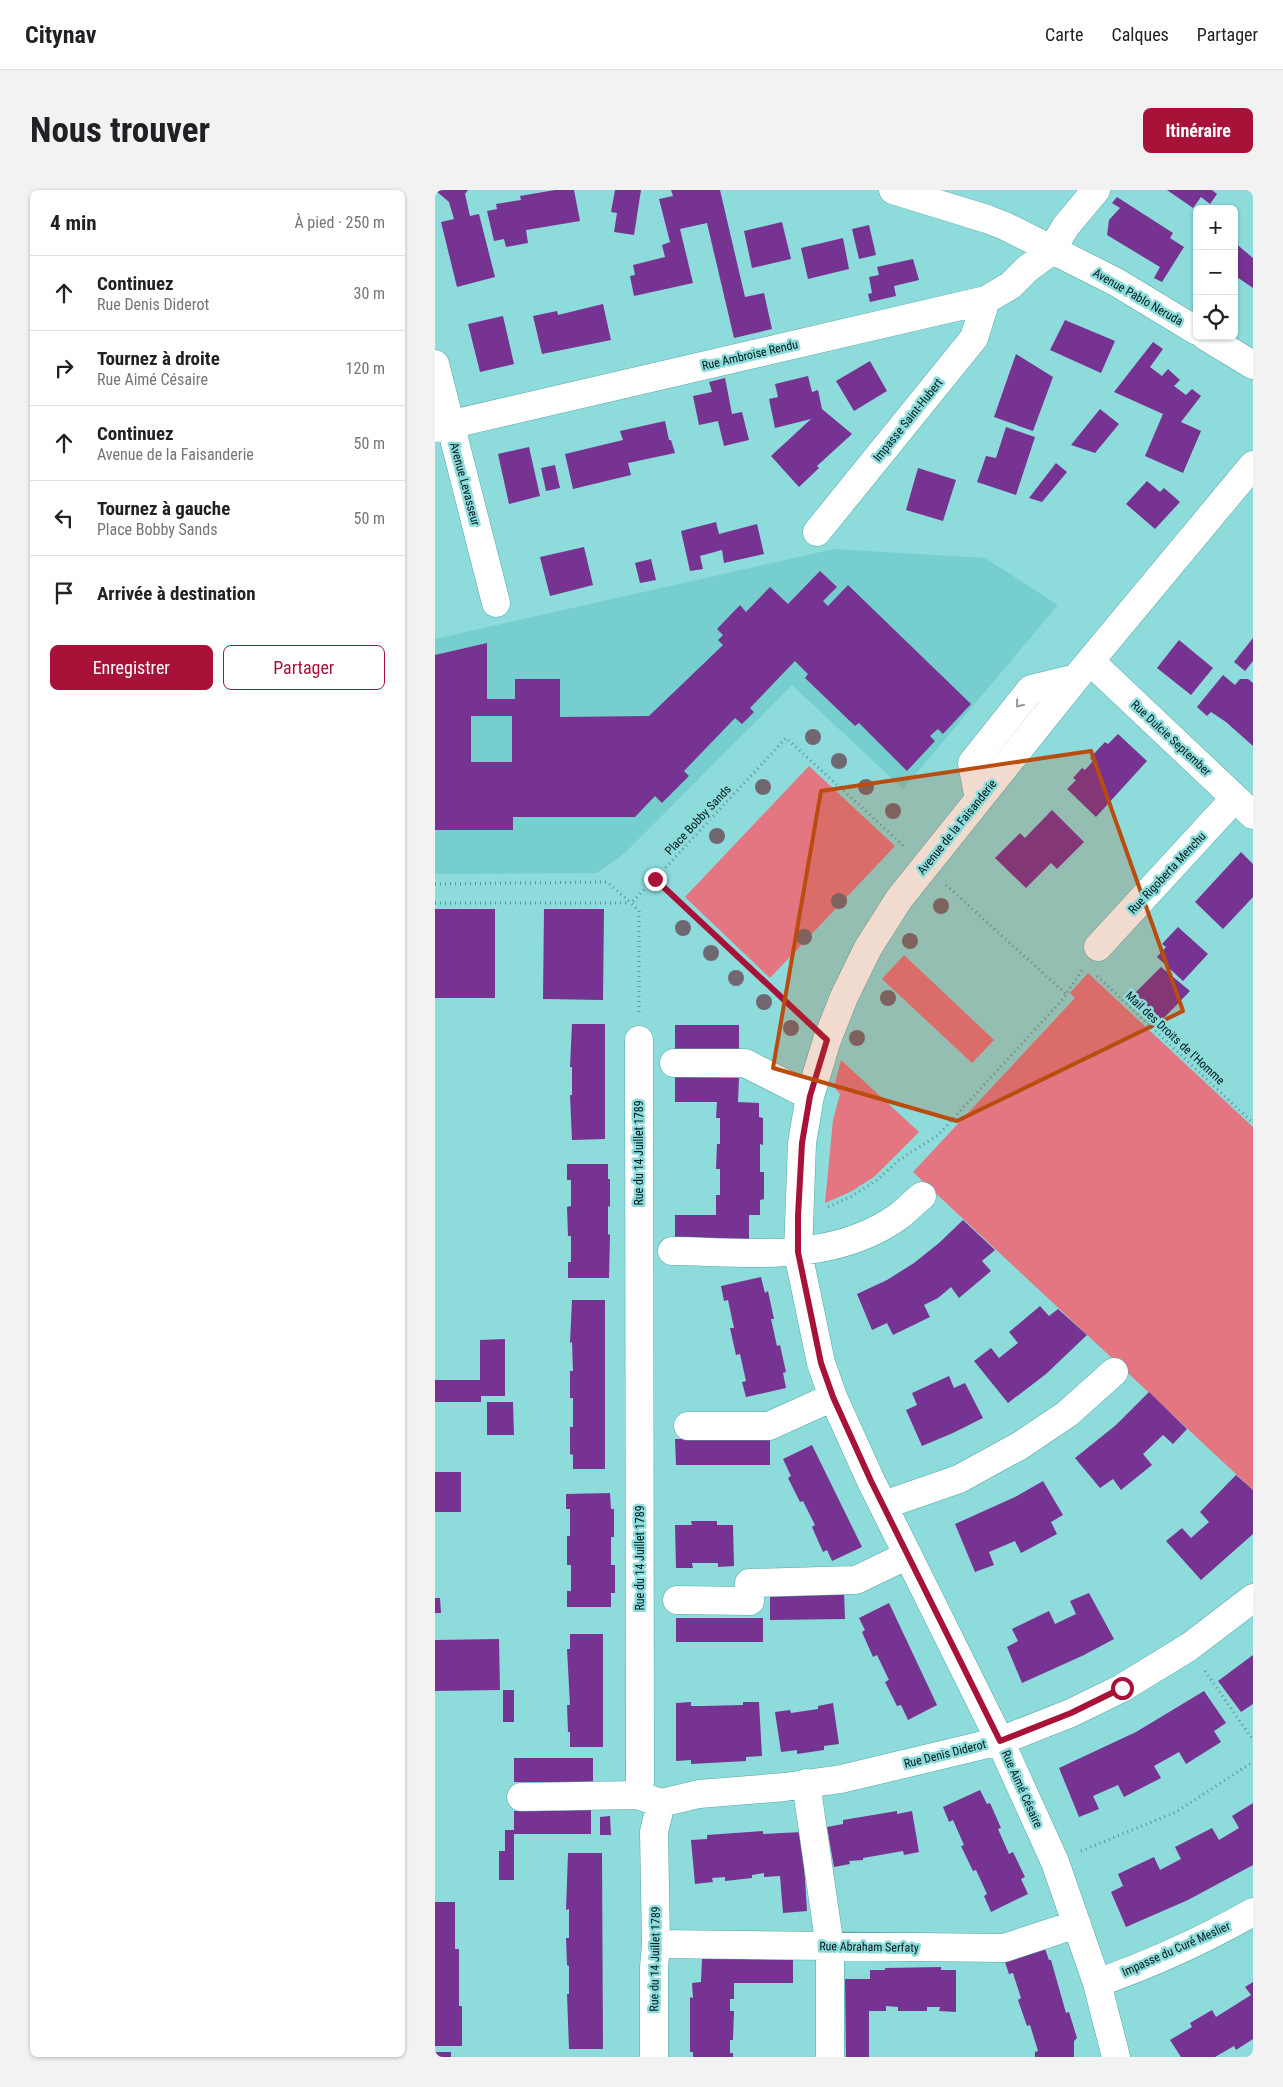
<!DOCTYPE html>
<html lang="fr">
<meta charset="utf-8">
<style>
body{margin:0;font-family:"Roboto Condensed",sans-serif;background:#f2f2f2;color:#202124}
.controls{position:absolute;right:15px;top:15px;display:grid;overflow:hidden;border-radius:8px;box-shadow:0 1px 4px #0004}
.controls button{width:45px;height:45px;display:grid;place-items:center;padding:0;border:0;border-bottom:1px solid #e0e0e0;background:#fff;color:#202124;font:25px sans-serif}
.stop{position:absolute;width:15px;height:15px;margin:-11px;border:4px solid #a91238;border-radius:50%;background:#fff}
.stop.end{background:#a91238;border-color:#fff;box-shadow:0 1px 5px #0008}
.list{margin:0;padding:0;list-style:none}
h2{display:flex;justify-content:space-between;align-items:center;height:65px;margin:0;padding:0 20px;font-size:21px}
h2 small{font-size:16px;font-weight:400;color:#757577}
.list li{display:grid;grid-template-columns:32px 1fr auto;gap:15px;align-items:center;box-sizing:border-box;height:75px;padding:0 20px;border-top:1px solid #e0e0e0}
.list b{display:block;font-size:19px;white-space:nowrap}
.list p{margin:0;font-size:16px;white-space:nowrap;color:#757577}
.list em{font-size:16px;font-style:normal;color:#757577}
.actions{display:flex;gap:10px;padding:15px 20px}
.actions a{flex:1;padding:11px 0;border:1px solid #a91238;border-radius:8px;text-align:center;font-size:18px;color:#a91238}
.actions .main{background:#a91238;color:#fff}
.icon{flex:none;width:28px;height:28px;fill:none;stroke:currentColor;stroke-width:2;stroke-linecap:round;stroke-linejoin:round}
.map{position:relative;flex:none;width:818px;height:1867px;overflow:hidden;border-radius:8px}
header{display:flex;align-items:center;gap:30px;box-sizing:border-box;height:70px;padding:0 25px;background:#fff;border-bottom:1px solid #e0e0e0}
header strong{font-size:24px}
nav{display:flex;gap:28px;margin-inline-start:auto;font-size:18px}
.intro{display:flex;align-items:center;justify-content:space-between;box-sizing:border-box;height:120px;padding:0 30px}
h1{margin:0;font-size:35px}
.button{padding:12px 22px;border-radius:8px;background:#a91238;color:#fff;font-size:18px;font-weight:700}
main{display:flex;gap:30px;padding:0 30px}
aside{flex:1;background:#fff;border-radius:8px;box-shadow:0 1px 4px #0004}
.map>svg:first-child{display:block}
.built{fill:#77cece}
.green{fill:#e37680}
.building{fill:#773391;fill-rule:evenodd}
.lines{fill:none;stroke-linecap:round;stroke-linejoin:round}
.minor-casing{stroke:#58a6a6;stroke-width:29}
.path{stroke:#5a9494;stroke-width:3;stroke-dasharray:1 4;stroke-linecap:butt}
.minor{stroke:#fff;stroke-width:28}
.tree{fill:#716771}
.oneway{stroke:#8d9898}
.route{stroke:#a91238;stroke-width:6}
.marked{fill:#ba4c0f;fill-opacity:0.2;stroke:#ba4c0f;stroke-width:4;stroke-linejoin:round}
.labels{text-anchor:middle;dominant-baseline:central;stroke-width:5;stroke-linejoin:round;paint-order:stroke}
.street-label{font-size:12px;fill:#021919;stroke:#8ddbdb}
</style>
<header>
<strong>Citynav</strong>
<nav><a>Carte</a><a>Calques</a><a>Partager</a></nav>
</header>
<div class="intro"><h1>Nous trouver</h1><a class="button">Itinéraire</a></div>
<main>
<aside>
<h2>4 min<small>À pied · 250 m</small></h2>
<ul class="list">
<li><svg class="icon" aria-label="ahead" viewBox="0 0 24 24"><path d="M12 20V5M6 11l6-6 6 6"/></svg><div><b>Continuez</b><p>Rue Denis Diderot</p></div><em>30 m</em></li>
<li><svg class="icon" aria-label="right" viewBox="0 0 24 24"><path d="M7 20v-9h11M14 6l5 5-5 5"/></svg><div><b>Tournez à droite</b><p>Rue Aimé Césaire</p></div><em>120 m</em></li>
<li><svg class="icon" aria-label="ahead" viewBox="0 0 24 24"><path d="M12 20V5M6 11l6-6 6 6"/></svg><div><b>Continuez</b><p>Avenue de la Faisanderie</p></div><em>50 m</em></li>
<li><svg class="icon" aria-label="left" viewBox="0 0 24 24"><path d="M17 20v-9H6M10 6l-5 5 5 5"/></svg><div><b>Tournez à gauche</b><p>Place Bobby Sands</p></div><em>50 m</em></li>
<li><svg class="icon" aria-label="arrive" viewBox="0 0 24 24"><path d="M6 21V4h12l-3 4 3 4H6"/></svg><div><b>Arrivée à destination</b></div></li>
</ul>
<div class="actions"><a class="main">Enregistrer</a><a>Partager</a></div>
</aside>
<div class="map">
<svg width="818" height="1867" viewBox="0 0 818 1867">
<rect width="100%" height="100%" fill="#8ddbdb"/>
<path class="built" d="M 399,359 L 550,368 L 623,415 L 468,599 L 357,495 L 190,663 L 162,683 L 0,684 L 0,449 Z"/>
<path class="green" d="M 374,576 L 460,656 L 335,788 L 250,707 Z
M 469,765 L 559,850 L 537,873 L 447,789 Z
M 653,783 L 818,937 L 818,1300 L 478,982 L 640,808 L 635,803 Z
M 406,870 L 484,942 L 439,987 L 415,1002 L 390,1013 L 398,930 L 405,904 L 399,897 Z"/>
<path class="building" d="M 0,0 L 33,0 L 30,4 L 35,26 L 44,24 L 60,87 L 22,97 L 6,32 L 19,29 L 14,12 Z
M 120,0 L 139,0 L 145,31 L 91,40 L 93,53 L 71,57 L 69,49 L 59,51 L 52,21 L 62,19 L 61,14 L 86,10 L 85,6 Z
M 180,0 L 206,0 L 199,45 L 179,42 L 182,23 L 176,22 Z
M 236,0 L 285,0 L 310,107 L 329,103 L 337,139 L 299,148 L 272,33 L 245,39 L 258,93 L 199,106 L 195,86 L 200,85 L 198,75 L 230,67 L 227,55 L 235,52 L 224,9 L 238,6 Z
M 732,0 L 777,0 L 782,4 L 775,14 L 766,7 L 758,18 Z
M 682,7 L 738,43 L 735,48 L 749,57 L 727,92 L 719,88 L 725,77 L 672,45 L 674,30 L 685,18 L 677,13 Z
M 347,32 L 356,69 L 317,78 L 309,41 Z
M 434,35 L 441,65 L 424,69 L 417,39 Z
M 408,48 L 414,79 L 373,89 L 366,58 Z
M 799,52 L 818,68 L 818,98 L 799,85 Z
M 478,69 L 484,90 L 459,96 L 461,106 L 435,112 L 433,104 L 437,103 L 434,87 L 444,85 L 442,77 Z
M 168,114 L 176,150 L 107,164 L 98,126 L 122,121 L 123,125 Z
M 68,126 L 79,174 L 45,182 L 33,134 Z
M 630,130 L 680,151 L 666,183 L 615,160 Z
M 718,152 L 728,159 L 715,177 L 727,186 L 733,179 L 745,190 L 739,196 L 751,205 L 757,199 L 766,206 L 746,232 L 766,241 L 748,283 L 710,266 L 728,224 L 679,202 Z
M 581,164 L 618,187 L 598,241 L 559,227 Z
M 435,171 L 452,201 L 419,221 L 401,191 Z
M 373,186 L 377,202 L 383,200 L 387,219 L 417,244 L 382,276 L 384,278 L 364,297 L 336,266 L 376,229 L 340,238 L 334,209 L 343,207 L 340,194 Z
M 290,188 L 297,224 L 307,222 L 314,250 L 289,256 L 283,231 L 264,235 L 258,206 L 277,202 L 274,192 Z
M 665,219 L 684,234 L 660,263 L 636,255 Z
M 230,231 L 234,250 L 236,250 L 240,263 L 193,273 L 196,285 L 138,299 L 130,264 L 188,250 L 185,241 Z
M 571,237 L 600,247 L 581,305 L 542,292 L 551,266 L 561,268 Z
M 94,257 L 105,306 L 74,314 L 63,264 Z
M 621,273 L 632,282 L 607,312 L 594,308 Z
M 120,275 L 125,298 L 111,301 L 106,278 Z
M 483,278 L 521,290 L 508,331 L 471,320 Z
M 712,291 L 725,302 L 729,298 L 745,312 L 720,339 L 691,314 Z
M 281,332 L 284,344 L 322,334 L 329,364 L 289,373 L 287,360 L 265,366 L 268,379 L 255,381 L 246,341 Z
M 149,357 L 158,395 L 115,406 L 105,367 Z
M 216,369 L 221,390 L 205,393 L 200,373 Z
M 385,381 L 402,397 L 388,411 L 393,416 L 413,395 L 536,514 L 508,544 L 503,539 L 495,546 L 500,551 L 472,581 L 424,533 L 420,536 L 370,488 L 373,484 L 360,471 L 315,518 L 319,522 L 307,534 L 300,528 L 249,581 L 254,586 L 227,613 L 220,606 L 200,627 L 78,627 L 78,640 L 0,640 L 0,465 L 52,453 L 52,509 L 80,509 L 80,489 L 125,489 L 125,527 L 214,526 L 288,455 L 283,450 L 288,445 L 282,439 L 305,415 L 311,422 L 335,397 L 353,414 ZM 36,526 L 77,526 L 77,572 L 36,572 Z
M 818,448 L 818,471 L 810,481 L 799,472 Z
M 744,450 L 778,478 L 756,505 L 722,478 Z
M 788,485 L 800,495 L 805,489 L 813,489 L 818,493 L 818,556 L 791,532 L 776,522 L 772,526 L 762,517 Z
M 683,544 L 712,571 L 661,627 L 632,599 L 641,590 L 638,588 L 647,578 L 650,580 L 658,571 L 655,568 L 670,552 L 673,554 Z
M 617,620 L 649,652 L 622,679 L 616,673 L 591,698 L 560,668 L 585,643 L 590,648 Z
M 806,662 L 818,674 L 818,707 L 788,739 L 760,712 Z
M 0,719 L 60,719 L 60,808 L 0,808 Z
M 109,719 L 169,719 L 168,810 L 108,809 Z
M 743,737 L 773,764 L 748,791 L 722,767 L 731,757 L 727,754 Z
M 726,777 L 755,801 L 727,830 L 700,803 Z
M 137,834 L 170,834 L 170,949 L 137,950 L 135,905 L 137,905 L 137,877 L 135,877 Z
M 240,835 L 304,835 L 304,860 L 240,860 Z
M 240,887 L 304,888 L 303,912 L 324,913 L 324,927 L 328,928 L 328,955 L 325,954 L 325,982 L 329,982 L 329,1009 L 325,1010 L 325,1025 L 314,1025 L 314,1049 L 240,1050 L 240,1025 L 281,1025 L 281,1005 L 285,1005 L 285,979 L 281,979 L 282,954 L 285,954 L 285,928 L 281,928 L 282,912 L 240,912 Z
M 132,974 L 173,974 L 173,989 L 175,989 L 175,1017 L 173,1016 L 173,1044 L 175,1045 L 174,1088 L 133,1088 L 133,1072 L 136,1072 L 136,1046 L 133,1046 L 132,1017 L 136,1016 L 136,990 L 132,990 Z
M 528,1030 L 560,1060 L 547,1071 L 556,1081 L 524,1108 L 516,1097 L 503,1108 L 489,1115 L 495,1127 L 458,1145 L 452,1133 L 437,1140 L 422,1104 L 452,1090 L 479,1073 L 504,1053 Z
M 326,1087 L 330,1103 L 333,1101 L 339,1129 L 336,1129 L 342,1156 L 345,1155 L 351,1182 L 348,1183 L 351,1198 L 311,1207 L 307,1192 L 311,1191 L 305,1164 L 301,1165 L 295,1138 L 299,1138 L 293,1110 L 289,1111 L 286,1096 Z
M 137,1110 L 170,1110 L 170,1279 L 138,1279 L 138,1265 L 135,1264 L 135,1237 L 138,1237 L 138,1208 L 135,1208 L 135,1181 L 138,1181 L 137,1152 L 135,1153 Z
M 605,1116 L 614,1126 L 623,1119 L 652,1145 L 611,1184 L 573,1213 L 539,1171 L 556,1158 L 564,1168 L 583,1153 L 574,1142 Z
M 70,1149 L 70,1206 L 46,1206 L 46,1212 L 0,1212 L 0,1190 L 45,1190 L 45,1150 Z
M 514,1186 L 519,1198 L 530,1193 L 548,1228 L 518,1243 L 487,1256 L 471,1220 L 482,1215 L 477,1203 Z
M 714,1202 L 752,1239 L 738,1254 L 728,1245 L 708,1264 L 717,1275 L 686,1300 L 678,1289 L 665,1298 L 640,1268 L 681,1235 Z
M 52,1212 L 78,1212 L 79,1245 L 52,1245 Z
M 240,1249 L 335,1250 L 335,1275 L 241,1275 Z
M 377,1255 L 427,1357 L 397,1371 L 392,1360 L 388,1362 L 377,1337 L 380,1335 L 368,1311 L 365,1312 L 353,1288 L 356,1286 L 348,1269 Z
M 0,1282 L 26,1282 L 26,1322 L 0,1322 Z
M 801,1285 L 818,1300 L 818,1344 L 766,1390 L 731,1351 L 747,1338 L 756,1348 L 774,1332 L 765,1322 Z
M 608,1291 L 628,1325 L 616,1332 L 622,1344 L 586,1363 L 580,1351 L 554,1362 L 559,1375 L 540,1382 L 520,1334 L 580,1307 Z
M 175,1303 L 176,1319 L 179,1319 L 179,1347 L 176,1347 L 176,1375 L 180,1375 L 180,1403 L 176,1403 L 176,1417 L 132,1417 L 132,1401 L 136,1401 L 136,1375 L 132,1375 L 132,1346 L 135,1346 L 135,1319 L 131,1319 L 131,1304 Z
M 256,1331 L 282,1331 L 282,1335 L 298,1335 L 299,1376 L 283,1377 L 283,1373 L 257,1373 L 258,1378 L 241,1378 L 240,1335 L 257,1335 Z
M 409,1402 L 410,1429 L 335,1430 L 335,1404 Z
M 654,1403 L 679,1449 L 649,1465 L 587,1493 L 572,1457 L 583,1451 L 577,1439 L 614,1421 L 620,1434 L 641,1424 L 635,1411 Z
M 0,1408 L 5,1408 L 6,1423 L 0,1423 Z
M 454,1413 L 502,1515 L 473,1530 L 466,1515 L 462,1516 L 450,1492 L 454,1490 L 442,1465 L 438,1467 L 427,1442 L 430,1440 L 424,1428 Z
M 241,1428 L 328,1428 L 328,1452 L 241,1452 Z
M 135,1444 L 168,1444 L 168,1557 L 135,1557 L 135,1542 L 133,1542 L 132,1515 L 135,1515 L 132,1459 L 135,1459 Z
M 64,1449 L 65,1500 L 0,1501 L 0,1450 Z
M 818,1465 L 818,1514 L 806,1522 L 783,1491 Z
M 68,1500 L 79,1500 L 79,1532 L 68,1532 Z
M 769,1501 L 791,1533 L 779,1541 L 786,1552 L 751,1574 L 744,1562 L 719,1576 L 726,1588 L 689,1607 L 683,1595 L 658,1606 L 664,1619 L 644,1627 L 624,1578 L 701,1542 Z
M 256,1512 L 256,1516 L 269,1516 L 308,1515 L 308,1512 L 324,1512 L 327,1566 L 311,1567 L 311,1571 L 256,1574 L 256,1570 L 241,1571 L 241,1513 Z
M 398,1513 L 404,1554 L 389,1556 L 389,1560 L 362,1564 L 362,1560 L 346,1562 L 340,1522 L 355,1520 L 356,1523 L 383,1519 L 383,1516 Z
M 79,1568 L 158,1568 L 158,1592 L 79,1592 Z
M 545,1600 L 552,1614 L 555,1613 L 566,1638 L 563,1639 L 574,1664 L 578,1662 L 590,1687 L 586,1689 L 593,1704 L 556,1722 L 549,1706 L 552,1704 L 541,1680 L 538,1681 L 526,1656 L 529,1655 L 518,1630 L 514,1632 L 508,1617 Z
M 818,1613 L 818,1675 L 753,1710 L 691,1737 L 676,1702 L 688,1696 L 683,1684 L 719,1667 L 725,1680 L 746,1669 L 740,1657 L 777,1638 L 784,1650 L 804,1638 L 797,1626 Z
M 156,1620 L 156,1644 L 79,1644 L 79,1690 L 64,1690 L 64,1661 L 70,1661 L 70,1640 L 79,1640 L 79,1621 Z
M 462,1621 L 462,1624 L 477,1621 L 484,1662 L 469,1665 L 468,1661 L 428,1668 L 428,1670 L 414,1671 L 415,1674 L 399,1677 L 392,1637 L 408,1634 L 408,1630 Z
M 175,1626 L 176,1645 L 165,1645 L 165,1627 Z
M 328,1641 L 328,1644 L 367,1642 L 372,1721 L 348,1723 L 345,1686 L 329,1687 L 329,1683 L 317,1685 L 317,1688 L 290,1691 L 290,1687 L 277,1688 L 278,1692 L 260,1694 L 256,1650 L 272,1649 L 272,1645 Z
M 133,1663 L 167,1663 L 168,1859 L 134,1859 L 132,1804 L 134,1804 L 134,1776 L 132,1775 L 131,1748 L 134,1748 L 134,1719 L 131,1720 Z
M 0,1712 L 20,1712 L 20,1759 L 24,1759 L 24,1816 L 27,1816 L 27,1856 L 0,1856 Z
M 609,1756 L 614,1770 L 616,1770 L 631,1823 L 634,1822 L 642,1848 L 639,1851 L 639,1867 L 600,1867 L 600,1862 L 603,1861 L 595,1835 L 592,1836 L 583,1810 L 586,1808 L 578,1783 L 574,1784 L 569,1769 Z
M 358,1768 L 358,1793 L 299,1793 L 299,1809 L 295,1809 L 295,1821 L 299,1821 L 298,1850 L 295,1850 L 295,1863 L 298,1863 L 298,1867 L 258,1867 L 258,1862 L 255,1862 L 255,1807 L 258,1808 L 257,1793 L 266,1792 L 267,1769 Z
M 506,1777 L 506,1780 L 521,1780 L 521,1822 L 504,1821 L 505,1817 L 492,1817 L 492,1821 L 463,1821 L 463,1817 L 451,1816 L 451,1821 L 434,1821 L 434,1867 L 411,1867 L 410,1789 L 435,1789 L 435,1780 L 450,1780 L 450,1778 Z
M 818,1792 L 818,1849 L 801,1860 L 799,1856 L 780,1867 L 746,1867 L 735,1850 L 757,1837 L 755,1833 L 777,1820 L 781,1827 L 816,1805 L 810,1797 Z
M 0,1862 L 16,1862 L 16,1867 L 0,1867 Z"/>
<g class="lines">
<g class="minor-casing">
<path id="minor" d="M 458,0 L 552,29 L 570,36 L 681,92 L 762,141
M 770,146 L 818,175
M 0,174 L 61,413
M 0,238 L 551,110 L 576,95 L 592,79 L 616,61 L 631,36 L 661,0
M 382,342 L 539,148 L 551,110
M 655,471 L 818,625
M 544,609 L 537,573 L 596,499 L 641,488
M 663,757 L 800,608
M 204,850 L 205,1591 L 202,1605 L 226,1613 L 264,1604 L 350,1597 L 406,1589 L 565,1551 L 636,1523 L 687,1498 L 754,1457 L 818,1408
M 239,873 L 310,873 L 375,906
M 237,1061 C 313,1062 398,1074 464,1026 C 472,1020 479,1012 487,1006
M 253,1236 L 334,1236 L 398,1207
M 449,1315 L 524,1289 L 586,1255 L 632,1224 L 679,1182
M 242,1410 L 315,1411 L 314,1393 L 421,1390 L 473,1365
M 371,1593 L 395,1757 L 395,1867
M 86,1607 L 202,1605
M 221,1754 L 569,1758 L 642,1734
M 662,1793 C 716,1774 769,1750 818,1722
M 219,1867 L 219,1778 L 221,1754 L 219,1642 L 226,1613
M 681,1867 L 662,1793 L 620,1672 L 565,1551 L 436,1291 L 398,1207 L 386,1173 L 363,1063 L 367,953 L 375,906 L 392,850 L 409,807 L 433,758 L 464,709 L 641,488 L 818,275"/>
</g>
<path class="path" d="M 0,694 L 172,692 L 196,713
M 511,695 L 631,804
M 0,713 L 195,713
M 662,786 L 818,933
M 204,822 L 204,721 L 196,713 L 220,689
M 369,829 L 220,689 L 351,548 L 470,657
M 393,1017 L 417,1006 L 442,990 L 464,970 L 503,945 L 628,809 L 647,780
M 770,1481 L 818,1550
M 646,1661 L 741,1622 L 818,1572"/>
<use href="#minor" class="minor"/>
</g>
<g class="tree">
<circle cx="378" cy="547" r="8"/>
<circle cx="404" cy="571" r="8"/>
<circle cx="328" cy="597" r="8"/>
<circle cx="431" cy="597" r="8"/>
<circle cx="458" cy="621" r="8"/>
<circle cx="282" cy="646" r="8"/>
<circle cx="404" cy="711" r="8"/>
<circle cx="506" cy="716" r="8"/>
<circle cx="248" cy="738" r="8"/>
<circle cx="369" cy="747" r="8"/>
<circle cx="475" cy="751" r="8"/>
<circle cx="276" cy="763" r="8"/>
<circle cx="301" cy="788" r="8"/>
<circle cx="453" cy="808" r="8"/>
<circle cx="329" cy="812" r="8"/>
<circle cx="356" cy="838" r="8"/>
<circle cx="422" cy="848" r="8"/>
</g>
<defs><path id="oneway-chevron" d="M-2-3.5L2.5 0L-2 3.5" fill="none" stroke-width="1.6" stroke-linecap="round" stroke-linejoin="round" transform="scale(1.25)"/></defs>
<use class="oneway" href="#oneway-chevron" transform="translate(584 514) rotate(129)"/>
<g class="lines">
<path class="route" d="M 220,689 L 392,850 L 375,906 L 367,953 L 363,1026 L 363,1062 L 386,1173 L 398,1207 L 436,1291 L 565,1551 L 636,1523 L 687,1498"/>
</g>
<path class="marked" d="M 656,561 L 748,821 L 522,931 L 338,878 L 386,601 Z"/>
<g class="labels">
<g class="street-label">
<text transform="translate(703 107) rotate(30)">Avenue Pablo Neruda</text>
<text transform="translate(315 165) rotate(-13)">Rue Ambroise Rendu</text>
<text transform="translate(473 230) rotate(-51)">Impasse Saint-Hubert</text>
<text transform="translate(30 294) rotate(75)">Avenue Levasseur</text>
<text transform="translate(736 548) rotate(43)">Rue Dulcie September</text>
<text transform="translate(263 630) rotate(-47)">Place Bobby Sands</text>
<text transform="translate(522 637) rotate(-51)">Avenue de la Faisanderie</text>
<text transform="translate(732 683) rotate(-47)">Rue Rigoberta Menchu</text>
<text transform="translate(740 848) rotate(43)">Mail des Droits de l'Homme</text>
<text transform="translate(204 963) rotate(-90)">Rue du 14 Juillet 1789</text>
<text transform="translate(205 1368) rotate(-90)">Rue du 14 Juillet 1789</text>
<text transform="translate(510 1564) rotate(-14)">Rue Denis Diderot</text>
<text transform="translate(587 1599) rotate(66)">Rue Aimé Césaire</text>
<text transform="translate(434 1757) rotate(1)">Rue Abraham Serfaty</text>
<text transform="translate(741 1759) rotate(-24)">Impasse du Curé Meslier</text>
<text transform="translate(220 1769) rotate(-89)">Rue du 14 Juillet 1789</text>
</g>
</g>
</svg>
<div class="controls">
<button>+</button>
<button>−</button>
<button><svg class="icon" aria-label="locate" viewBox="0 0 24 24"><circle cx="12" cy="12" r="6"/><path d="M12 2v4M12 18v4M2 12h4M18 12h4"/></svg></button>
</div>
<div class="stop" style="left:687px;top:1498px"></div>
<div class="stop end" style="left:220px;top:689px"></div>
</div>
</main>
